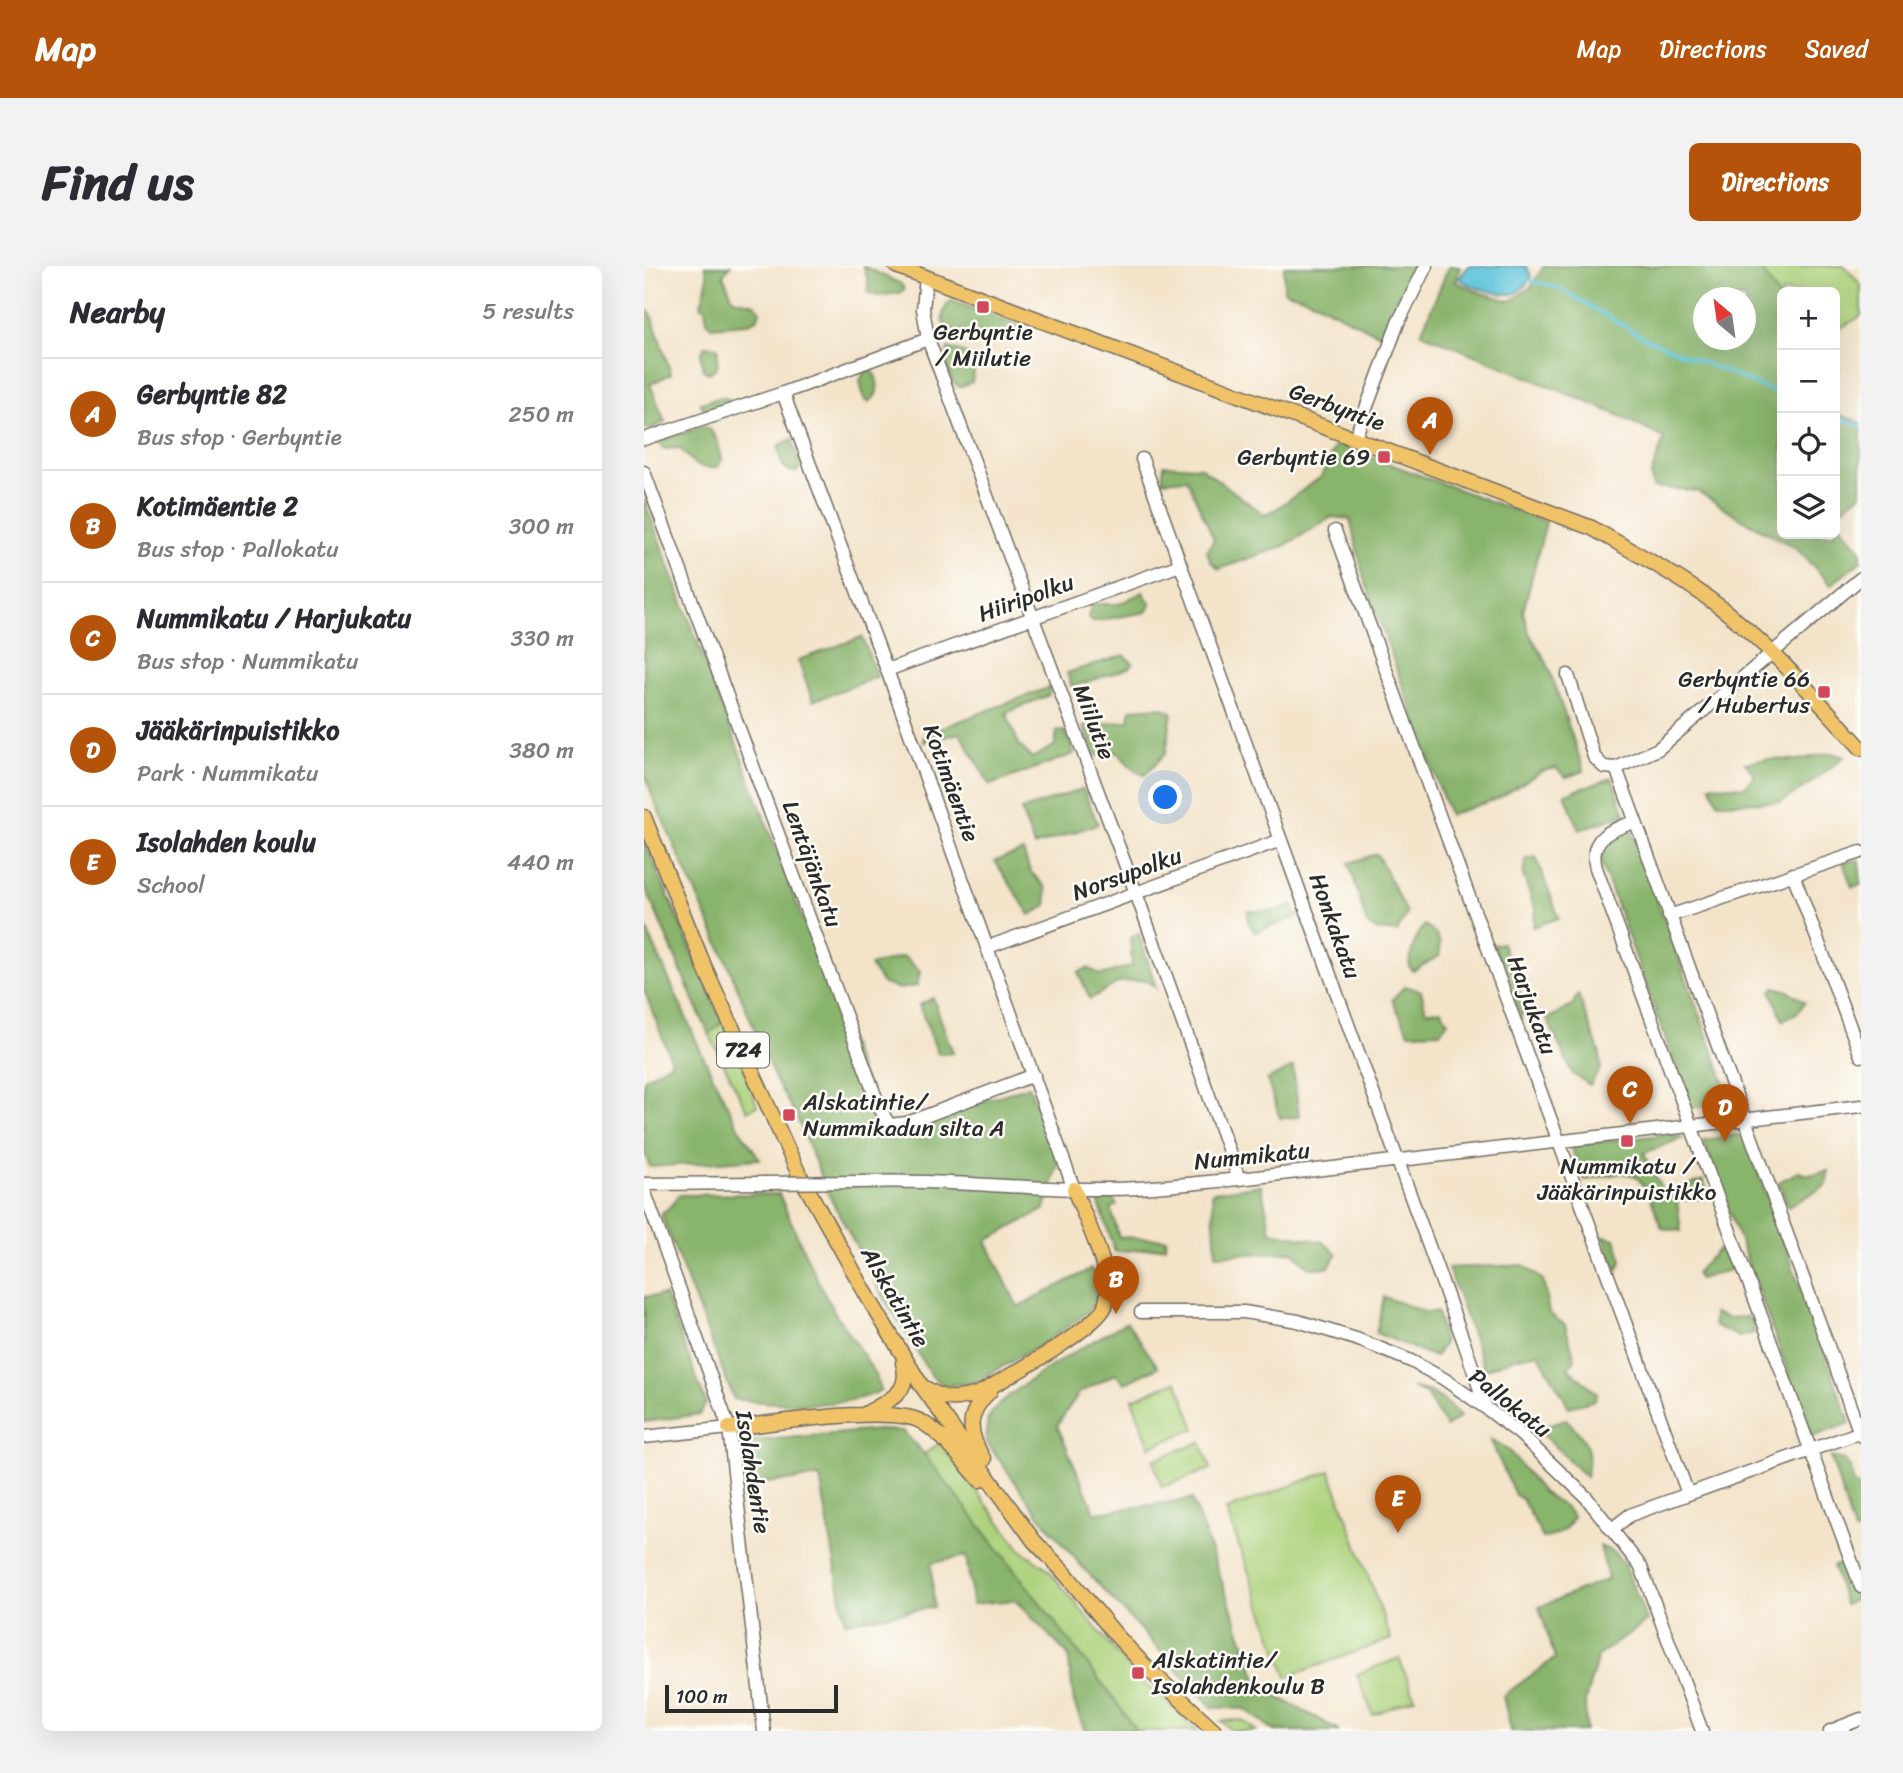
<!DOCTYPE html>
<meta charset="utf-8">
<style>
body{margin:0;font-family:Sriracha,sans-serif;background:#f2f2f3;color:#2b2b33}
.controls{position:absolute;right:21px;top:21px;display:grid;overflow:hidden;border-radius:10px;box-shadow:0 7px 28px #0002}
.controls button{width:63px;height:63px;display:grid;place-items:center;padding:0;border:0;border-bottom:2px solid #e1e1e2;background:#fff;color:#2b2b33;font:35px sans-serif}
.compass{position:absolute;left:1049px;top:21px;width:63px;height:63px;border-radius:50%;background:#fff;box-shadow:0 7px 28px #0002;rotate:331deg}
.scale{position:absolute;left:21px;bottom:18px;width:173px;box-sizing:border-box;padding-left:7px;border:4px solid #2b2b2b;border-top:0;font-size:19px;line-height:24px;white-space:nowrap;color:#2b2b2b;-webkit-text-stroke:5px #fdfcf7;paint-order:stroke}
.you{position:absolute;left:522px;top:532px;width:24px;height:24px;margin:-18px;border:5px solid #fff;border-radius:50%;background:#1a73e8;box-shadow:0 0 0 10px #1a73e833}
.badge{display:grid;place-items:center;width:46px;height:46px;border-radius:50%;background:#b45309;color:#fff;font-size:23px;font-weight:700}
.pin{position:absolute;translate:-50% -58px;filter:drop-shadow(0 2px 4px #0008)}
.pin::after{content:'';position:absolute;top:37px;width:24px;height:21px;background:inherit;clip-path:polygon(0 0,100% 0,50% 100%)}
.list{margin:0;padding:0;list-style:none}
h2{display:flex;justify-content:space-between;align-items:center;height:91px;margin:0;padding:0 28px;font-size:30px}
h2 small{font-size:23px;font-weight:400;color:#7c7c81}
.list li{display:grid;grid-template-columns:46px 1fr auto;gap:21px;align-items:center;box-sizing:border-box;height:112px;padding:0 28px;border-top:2px solid #e1e1e2}
.list b{display:block;font-size:26px;white-space:nowrap}
.list p{margin:0;font-size:23px;white-space:nowrap;color:#7c7c81}
.list em{font-size:23px;font-style:normal;color:#7c7c81}
.icon{flex:none;width:38px;height:38px;fill:none;stroke:currentColor;stroke-width:2;stroke-linecap:round;stroke-linejoin:round}
.map{position:relative;flex:none;width:1217px;height:1465px;overflow:hidden;border-radius:10px}
header{display:flex;align-items:center;gap:42px;box-sizing:border-box;height:98px;padding:0 35px;background:#b45309;color:#fff}
header strong{font-size:33px}
nav{display:flex;gap:38px;margin-inline-start:auto;font-size:24px}
.intro{display:flex;align-items:center;justify-content:space-between;box-sizing:border-box;height:168px;padding:0 42px}
h1{margin:0;font-size:49px}
.button{padding:18px 32px;border-radius:10px;background:#b45309;color:#fff;font-size:24px;font-weight:700}
main{display:flex;gap:42px;padding:0 42px}
aside{flex:1;background:#fff;border-radius:10px;box-shadow:0 7px 28px #0002}
.map>svg:first-child{display:block}
.green{fill:#acd27c;stroke:#6c7e54;stroke-width:2}
.forest{fill:#89b46c;stroke:#5a704c;stroke-width:2;fill-rule:evenodd}
.water{fill:#5dc4da;stroke:#447882;stroke-width:2}
.lines{fill:none;stroke-linecap:round;stroke-linejoin:round}
.stream{stroke:#5dc4da;stroke-width:3.5}
.minor-casing{stroke:#716b62;stroke-width:15}
.major-casing{stroke:#716b62;stroke-width:17}
.minor{stroke:#fff;stroke-width:12}
.major{stroke:#f1c369;stroke-width:14}
.minor-bridge-casing{stroke:#716b62;stroke-width:15;stroke-linecap:butt}
.minor-bridge{stroke:#fff;stroke-width:12}
.poi-dot{fill:#d1495b;stroke:#fdfcf7;stroke-width:2.5}
.labels{text-anchor:middle;dominant-baseline:central;stroke-width:5;stroke-linejoin:round;paint-order:stroke}
.shield{fill:#fdfcf7;stroke:#6a6a68;stroke-width:2}
.shield-label{font-size:21px;font-weight:bold;fill:#2b2b2b}
.poi-label{font-size:23px;fill:#2b2b2b;stroke:#fdfcf7}
.street-label{font-size:23px;fill:#2b2b2b;stroke:#fdfcf7}
</style>
<header>
<strong>Map</strong>
<nav><a>Map</a><a>Directions</a><a>Saved</a></nav>
</header>
<div class="intro"><h1>Find us</h1><a class="button">Directions</a></div>
<main>
<aside>
<h2>Nearby<small>5 results</small></h2>
<ul class="list">
<li><span class="badge">A</span><div><b>Gerbyntie 82</b><p>Bus stop · Gerbyntie</p></div><em>250 m</em></li>
<li><span class="badge">B</span><div><b>Kotimäentie 2</b><p>Bus stop · Pallokatu</p></div><em>300 m</em></li>
<li><span class="badge">C</span><div><b>Nummikatu / Harjukatu</b><p>Bus stop · Nummikatu</p></div><em>330 m</em></li>
<li><span class="badge">D</span><div><b>Jääkärinpuistikko</b><p>Park · Nummikatu</p></div><em>380 m</em></li>
<li><span class="badge">E</span><div><b>Isolahden koulu</b><p>School</p></div><em>440 m</em></li>
</ul>
</aside>
<div class="map">
<svg width="1217" height="1465" viewBox="0 0 1217 1465">
<rect width="100%" height="100%" fill="#fdfcf7"/>
<filter id="ink" filterUnits="userSpaceOnUse"><feTurbulence type="fractalNoise" baseFrequency=".0143" numOctaves="2"/><feDisplacementMap in="SourceGraphic" scale="14" xChannelSelector="R" yChannelSelector="G"/><feConvolveMatrix kernelMatrix="1 2 1 2 8 2 1 2 1" color-interpolation-filters="sRGB"/></filter>
<filter id="wash" filterUnits="userSpaceOnUse"><feTurbulence type="fractalNoise" baseFrequency=".00686" numOctaves="4" result="noise"/><feDisplacementMap in="SourceGraphic" scale="28" xChannelSelector="R" yChannelSelector="G"/><feGaussianBlur stdDeviation="1.57" result="paint"/><feColorMatrix in="noise" values="0 0 0 0 0 0 0 0 0 0 0 0 0 0 0 0 0 1.4 0 .05"/><feComposite in="paint" operator="in"/></filter>
<g filter="url(#wash)">
<rect width="100%" height="100%" fill="#f3e3c9"/>
<path class="green" d="M 1115,0 L 1201,0 L 1217,19 L 1217,50 L 1191,65 L 1191,26 L 1138,26 L 1138,36 Z
M 0,574 L 105,815 L 113,840 L 103,845 L 54,745 L 0,618 Z
M 533,1115 L 551,1163 L 506,1181 L 488,1133 Z
M 557,1176 L 567,1203 L 518,1221 L 509,1194 Z
M 296,1177 L 378,1285 L 403,1302 L 493,1412 L 517,1430 L 554,1465 L 492,1465 L 468,1430 L 280,1188 Z
M 686,1205 L 747,1373 L 643,1411 L 582,1244 Z
M 755,1392 L 771,1432 L 729,1449 L 713,1408 Z
M 598,1454 L 612,1465 L 589,1465 L 577,1455 Z"/>
<path class="forest" d="M 61,0 L 86,0 L 79,9 L 89,33 L 111,38 L 116,45 L 114,52 L 103,58 L 67,61 L 63,55 L 61,42 L 57,40 C 59,27 67,13 61,0 Z
M 219,0 L 257,18 L 260,23 L 256,27 L 233,30 L 224,26 L 224,14 Z
M 640,0 L 770,0 L 740,71 L 665,33 L 640,25 Z
M 805,0 L 816,0 L 812,16 L 837,27 L 867,35 L 887,21 L 900,0 L 1115,0 L 1138,36 L 1138,268 L 1191,268 L 1191,253 L 1217,284 L 1217,295 L 1187,319 L 1151,281 L 1108,259 L 1053,225 L 1009,221 L 1007,209 L 1020,172 L 972,148 L 777,67 ZM 1059,32 L 1101,32 L 1101,74 L 1059,74 Z
M 308,35 L 373,58 L 377,62 L 371,73 L 359,73 L 302,63 C 296,54 299,46 304,37 Z
M 0,43 L 7,47 L 27,108 L 6,118 L 21,156 L 6,163 L 0,162 Z
M 61,80 L 74,81 L 73,101 L 65,107 L 59,104 L 57,89 Z
M 304,82 L 325,89 L 331,99 L 328,116 L 315,121 C 303,113 301,96 304,82 Z
M 228,104 C 235,114 237,130 224,136 L 220,133 L 216,115 L 221,105 Z
M 78,131 L 87,134 L 85,138 L 75,143 L 61,144 L 56,137 Z
M 1191,147 L 1217,157 L 1217,228 L 1191,249 Z
M 59,160 C 73,165 75,181 78,193 L 74,201 C 51,205 50,196 35,182 L 19,183 L 14,176 Z
M 148,173 L 156,200 L 153,206 C 136,205 137,194 134,180 Z
M 692,178 L 902,256 L 879,346 L 885,367 L 903,397 L 940,505 L 922,511 L 912,502 L 898,505 L 855,532 L 805,549 L 720,312 L 706,253 L 688,251 L 640,280 L 575,303 L 567,296 L 563,285 L 570,273 L 543,213 L 518,215 L 520,199 L 556,201 L 621,249 L 632,243 L 677,211 Z
M 0,234 L 240,868 L 385,820 L 414,897 L 401,943 L 342,975 L 374,1041 L 447,1003 L 456,1015 L 452,1037 L 436,1052 L 397,1079 L 331,1116 L 301,1120 L 288,1110 L 237,1027 L 185,929 L 153,852 L 131,813 L 82,694 L 9,532 L 0,505 Z
M 499,326 L 507,339 L 502,346 L 448,356 L 444,352 L 448,338 L 475,338 Z
M 218,371 L 233,411 L 169,435 L 154,394 Z
M 480,389 L 489,397 L 485,402 L 428,421 L 423,407 Z
M 406,421 L 405,429 L 362,447 L 375,479 L 388,492 L 411,479 L 413,465 L 421,465 L 430,488 L 346,519 L 316,467 L 279,476 L 281,468 Z
M 516,441 L 528,446 L 522,487 L 501,509 L 491,505 L 473,486 L 454,490 L 450,487 L 439,460 L 485,455 L 487,443 Z
M 1187,487 L 1200,491 L 1164,519 L 1137,536 L 1074,537 L 1066,519 L 1101,521 L 1111,509 L 1101,497 L 1123,493 L 1153,494 Z
M 968,512 L 981,548 L 935,564 L 921,528 Z
M 439,523 L 454,558 L 390,580 L 377,544 Z
M 987,563 L 1088,837 L 1047,842 L 958,599 L 957,583 L 963,573 Z
M 0,574 L 78,756 L 65,768 L 0,618 Z
M 379,585 L 386,605 L 402,622 L 403,640 L 386,649 L 351,595 Z
M 733,588 L 763,647 L 753,666 L 732,664 L 723,658 L 705,597 Z
M 892,591 L 915,652 L 889,661 L 892,645 L 879,609 L 882,593 Z
M 1215,594 L 1217,619 L 1208,621 L 1199,596 Z
M 648,639 L 654,651 L 611,666 L 604,656 L 604,645 L 630,645 Z
M 0,657 L 58,788 L 94,861 L 116,893 L 6,901 L 0,886 L 0,813 L 28,796 L 0,724 Z
M 781,659 C 794,668 798,674 795,690 L 769,705 L 765,700 C 767,686 771,669 781,659 Z
M 495,667 L 512,722 L 502,714 L 475,716 L 446,733 L 434,706 L 444,702 L 457,709 L 488,700 L 486,672 Z
M 858,677 L 881,740 L 877,752 L 850,679 Z
M 259,690 L 276,705 L 273,720 L 256,723 L 239,718 L 226,700 Z
M 761,720 L 777,725 L 782,745 L 797,744 L 804,756 L 796,766 L 765,767 L 748,734 Z
M 1131,721 L 1144,725 L 1161,736 L 1155,745 L 1139,755 L 1127,725 Z
M 934,728 L 956,788 L 957,802 L 946,819 L 929,808 L 903,753 L 928,740 Z
M 289,732 L 309,787 L 294,788 L 275,739 Z
M 649,801 L 655,851 L 636,852 L 623,814 Z
M 1027,868 L 1039,872 L 1000,887 L 1020,928 L 1059,914 L 1063,924 L 1059,932 L 1033,935 L 1037,965 L 1018,962 L 1005,928 L 992,910 L 978,907 L 941,914 L 926,879 Z
M 1100,868 L 1206,1157 L 1168,1171 L 1059,874 Z
M 1184,905 L 1183,919 L 1144,941 L 1135,916 L 1154,906 L 1165,909 Z
M 617,919 L 627,966 L 679,976 L 693,988 L 684,1002 L 666,1002 L 649,986 L 572,989 L 568,926 Z
M 135,928 C 153,969 170,1011 193,1050 C 208,1075 228,1096 237,1124 C 202,1144 129,1138 90,1133 L 17,948 L 28,939 L 34,929 Z
M 468,932 L 473,939 L 467,943 L 475,971 L 522,973 L 521,981 L 471,986 L 454,934 Z
M 959,970 L 971,973 L 978,994 L 973,1005 Z
M 1074,984 L 1086,984 L 1089,1003 L 1055,1013 L 1052,1007 Z
M 879,999 L 899,1014 L 905,1047 L 921,1059 L 931,1093 L 924,1102 L 953,1127 L 951,1134 L 925,1141 L 894,1087 L 870,1092 L 841,1104 L 804,1002 Z
M 21,1029 L 62,1137 L 56,1148 L 0,1156 L 0,1031 Z
M 740,1031 L 781,1046 L 793,1046 L 800,1077 L 791,1091 L 732,1067 Z
M 1070,1047 L 1084,1052 L 1104,1051 L 1109,1056 L 1110,1067 L 1095,1071 L 1070,1059 Z
M 483,1056 L 514,1101 L 481,1117 L 471,1108 L 435,1127 L 413,1159 L 451,1247 L 548,1233 L 616,1421 L 696,1465 L 631,1465 L 601,1443 L 568,1441 L 435,1297 L 393,1247 L 342,1175 C 343,1168 342,1159 344,1153 C 354,1127 456,1071 483,1056 Z
M 768,1122 C 788,1123 803,1135 816,1151 L 802,1161 L 782,1128 Z
M 922,1153 C 942,1174 949,1182 942,1211 L 893,1163 Z
M 234,1164 L 259,1165 L 280,1188 L 468,1430 L 492,1465 L 441,1465 L 430,1437 L 424,1389 L 371,1334 L 329,1338 L 322,1290 L 287,1297 L 290,1341 L 201,1356 L 176,1211 L 103,1219 L 99,1176 Z
M 846,1173 L 865,1185 L 898,1226 L 922,1242 L 929,1251 C 924,1263 912,1271 899,1272 L 878,1233 L 871,1229 Z
M 1187,1191 L 1201,1194 L 1208,1205 L 1209,1217 L 1217,1224 L 1217,1266 L 1210,1266 Z
M 956,1280 L 971,1287 L 980,1298 L 1003,1355 L 954,1390 L 941,1435 L 942,1465 L 867,1465 L 859,1430 L 911,1392 L 895,1341 L 964,1313 Z
M 1197,1298 L 1207,1310 L 1212,1333 L 1201,1339 L 1189,1300 Z"/>
<path class="water" d="M 825,0 L 882,0 L 887,10 C 883,18 879,24 871,27 C 859,31 824,21 815,12 Z"/>
<g class="lines">
<path class="stream" d="M 885,14 L 915,22 L 1003,73 L 1138,129
M 1191,150 L 1217,160"/>
</g>
</g>
<g filter="url(#ink)">
<g class="lines">
<g class="minor-casing">
<path id="minor" d="M 282,11 L 279,43 L 284,73 L 492,627 L 595,913
M 139,127 L 243,404 L 430,923
M 711,172 L 754,57 L 782,0
M 0,173 L 139,127 L 284,73
M 498,193 L 822,1082 L 842,1142
M 0,206 L 235,840 L 245,859 L 263,857 L 390,809
M 691,265 L 1044,1228
M 243,404 L 536,299
M 924,409 L 950,491 L 960,501 L 972,502 L 1217,1170
M 972,502 L 1014,483 L 1217,312
M 990,556 C 966,564 944,572 952,602 L 1217,1321
M 1149,608 L 1217,790
M 1025,650 L 1217,586
M 344,681 L 637,574
M 214,916 C 290,913 364,922 440,923 C 492,924 544,918 595,913 L 1217,840
M 0,918 L 120,917
M 0,924 L 85,1162 L 120,1465
M 497,1046 L 600,1046 L 654,1055 L 715,1074 L 767,1095 L 800,1113 L 842,1142 L 876,1168 L 942,1231 L 997,1301 L 1058,1465
M 0,1171 L 85,1162
M 968,1263 L 986,1249 L 1217,1166
M 1186,1465 L 1217,1453"/>
</g>
<g class="major-casing">
<path id="major" d="M 252,0 L 948,262 C 991,287 1036,310 1076,341 C 1129,382 1172,433 1217,482
M 0,551 L 61,702 L 154,906 L 225,1033 L 277,1119 L 390,1275 L 420,1306 L 471,1368 L 502,1401 L 571,1465
M 281,1122 C 303,1135 310,1134 334,1128 C 361,1112 450,1065 461,1040 C 462,1036 464,1028 464,1024 C 463,997 440,949 430,923
M 221,1148 C 243,1135 268,1128 259,1097
M 85,1162 C 125,1158 248,1138 278,1156 C 301,1170 318,1194 336,1214
M 340,1194 C 324,1167 321,1148 346,1125"/>
</g>
<use href="#minor" class="minor"/>
<use href="#major" class="major"/>
<g class="minor-bridge-casing">
<path id="minor-bridge" d="M 120,917 L 214,916"/>
</g>
<use href="#minor-bridge" class="minor-bridge"/>
</g>
</g>
<g class="poi-dot">
<rect x="332" y="34" width="14" height="14" rx="3.5"/>
<rect x="733" y="184" width="14" height="14" rx="3.5"/>
<rect x="1173" y="419" width="14" height="14" rx="3.5"/>
<rect x="138" y="842" width="14" height="14" rx="3.5"/>
<rect x="976" y="868" width="14" height="14" rx="3.5"/>
<rect x="487" y="1400" width="14" height="14" rx="3.5"/>
</g>
<g class="labels">
<rect class="shield" x="73" y="766.5" width="52" height="35" rx="5"/>
<g class="shield-label">
<text x="99" y="784">724</text>
</g>
<g class="poi-label">
<text x="339" y="66">Gerbyntie<tspan x="339" dy="26">/ Miilutie</tspan></text>
<text x="726" y="191" text-anchor="end">Gerbyntie 69</text>
<text x="1166" y="413" text-anchor="end">Gerbyntie 66<tspan x="1166" dy="26">/ Hubertus</tspan></text>
<text x="159" y="836" text-anchor="start">Alskatintie/<tspan x="159" dy="26">Nummikadun silta A</tspan></text>
<text x="983" y="900">Nummikatu /<tspan x="983" dy="26">Jääkärinpuistikko</tspan></text>
<text x="508" y="1394" text-anchor="start">Alskatintie/<tspan x="508" dy="26">Isolahdenkoulu B</tspan></text>
</g>
<g class="street-label">
<text transform="translate(693 141) rotate(20)">Gerbyntie</text>
<text transform="translate(382 332) rotate(-20)">Hiiripolku</text>
<text transform="translate(450 456) rotate(69)">Miilutie</text>
<text transform="translate(307 517) rotate(70)">Kotimäentie</text>
<text transform="translate(168 598) rotate(70)">Lentäjänkatu</text>
<text transform="translate(483 608) rotate(-20)">Norsupolku</text>
<text transform="translate(691 660) rotate(70)">Honkakatu</text>
<text transform="translate(888 739) rotate(70)">Harjukatu</text>
<text transform="translate(608 890) rotate(-6)">Nummikatu</text>
<text transform="translate(251 1031) rotate(60)">Alskatintie</text>
<text transform="translate(866 1137) rotate(38)">Pallokatu</text>
<text transform="translate(109 1206) rotate(81)">Isolahdentie</text>
</g>
</g>
</svg>
<div class="controls">
<button>+</button>
<button>−</button>
<button><svg class="icon" aria-label="locate" viewBox="0 0 24 24"><circle cx="12" cy="12" r="6"/><path d="M12 2v4M12 18v4M2 12h4M18 12h4"/></svg></button>
<button><svg class="icon" aria-label="layers" viewBox="0 0 24 24"><path d="M12 4l9 5-9 5-9-5zM3 14l9 5 9-5"/></svg></button>
</div>
<svg class="compass" viewBox="-18 -18 36 36"><path d="M0-13l5 13h-10z" fill="#e53935"/><path d="M0 13l5-13h-10z" fill="#7c7c81"/></svg>
<div class="scale">100 m</div>
<div class="you"></div>
<div class="pin badge" style="left:786px;top:189px">A</div>
<div class="pin badge" style="left:472px;top:1048px">B</div>
<div class="pin badge" style="left:986px;top:858px">C</div>
<div class="pin badge" style="left:1081px;top:876px">D</div>
<div class="pin badge" style="left:754px;top:1267px">E</div>
</div>
</main>
